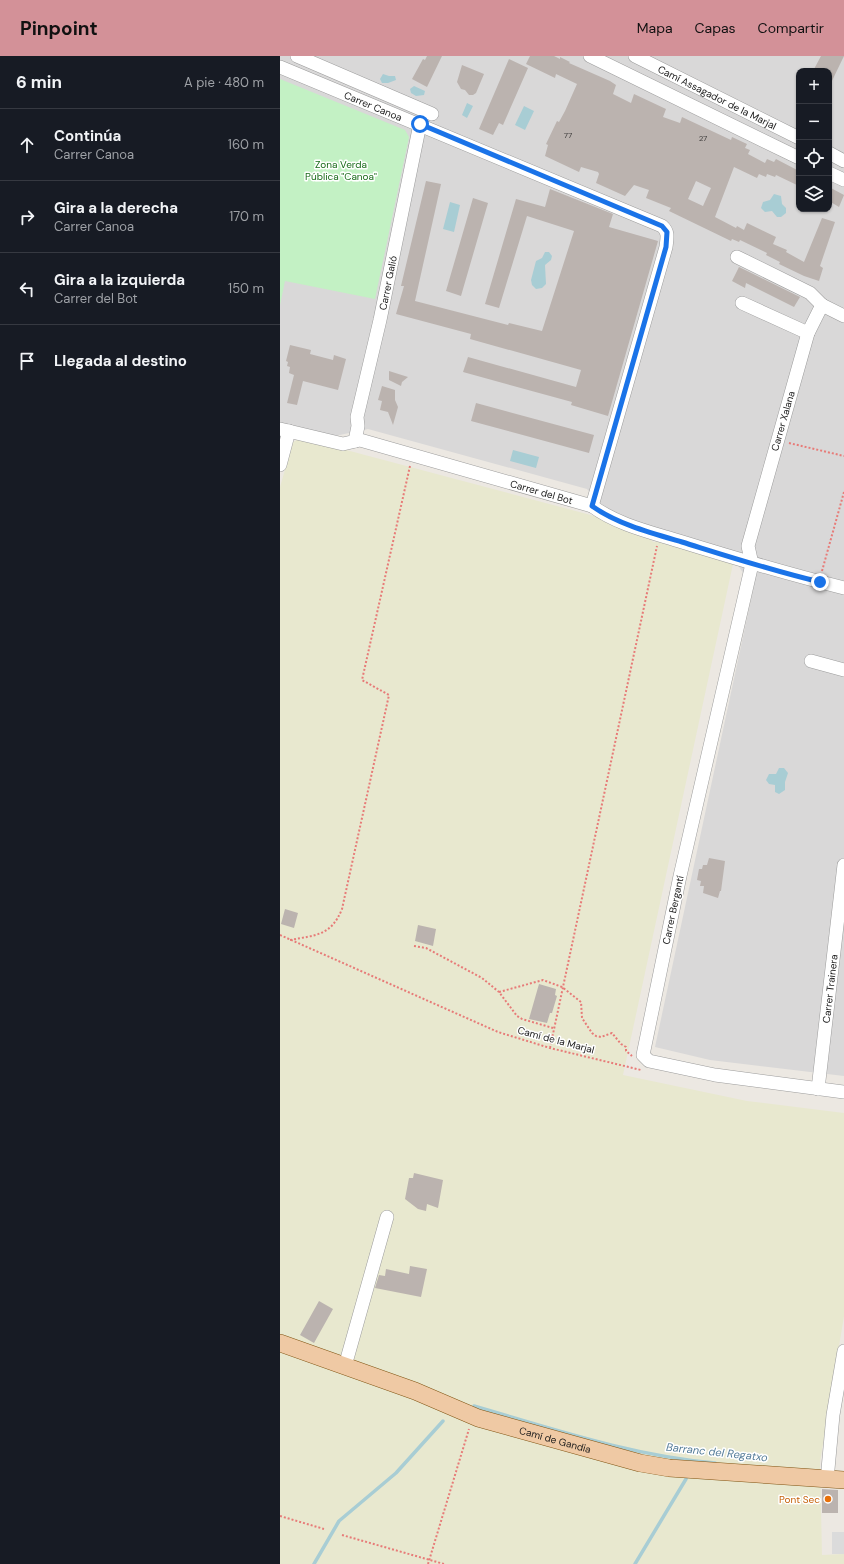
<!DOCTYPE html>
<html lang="es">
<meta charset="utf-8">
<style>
body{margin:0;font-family:"DM Sans",sans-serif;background:#20242c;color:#f1f3f6}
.controls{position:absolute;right:12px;top:12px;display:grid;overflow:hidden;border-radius:8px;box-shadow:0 1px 3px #0004}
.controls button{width:36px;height:36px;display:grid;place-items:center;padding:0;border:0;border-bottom:1px solid #363941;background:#171b24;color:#f1f3f6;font:20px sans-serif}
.stop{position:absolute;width:12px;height:12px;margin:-9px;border:3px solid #1a73e8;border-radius:50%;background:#fff}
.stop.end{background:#1a73e8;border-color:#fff;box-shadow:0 1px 4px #0008}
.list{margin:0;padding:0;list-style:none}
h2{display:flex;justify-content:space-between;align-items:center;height:52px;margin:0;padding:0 16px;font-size:17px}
h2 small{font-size:13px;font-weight:400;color:#9ea1a6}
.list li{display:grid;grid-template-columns:26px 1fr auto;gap:12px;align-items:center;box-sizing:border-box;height:72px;padding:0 16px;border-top:1px solid #363941}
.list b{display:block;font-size:15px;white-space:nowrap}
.list p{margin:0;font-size:13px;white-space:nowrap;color:#9ea1a6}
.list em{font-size:13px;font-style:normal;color:#9ea1a6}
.icon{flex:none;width:22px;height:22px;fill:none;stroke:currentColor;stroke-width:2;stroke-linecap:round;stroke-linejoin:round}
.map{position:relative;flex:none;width:564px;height:1508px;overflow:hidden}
header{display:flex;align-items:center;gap:24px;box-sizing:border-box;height:56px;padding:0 20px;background:#d39198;color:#111}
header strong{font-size:19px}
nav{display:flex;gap:22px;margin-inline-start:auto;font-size:14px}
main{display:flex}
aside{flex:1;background:#171b24}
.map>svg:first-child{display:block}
.residential{fill:#d9d8d8;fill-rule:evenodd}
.farmland{fill:#e8e8cf}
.park{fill:#c3f1c4}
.parking{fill:#dbdbdb}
.water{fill:#a8cdd4}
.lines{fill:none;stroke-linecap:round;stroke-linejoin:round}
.stream{stroke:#a8cdd4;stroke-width:3.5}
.building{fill:#bbb3af;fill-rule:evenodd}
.minor-casing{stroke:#9c9c9c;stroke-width:14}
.major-casing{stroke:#805412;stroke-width:18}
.path{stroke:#e77b78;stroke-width:2;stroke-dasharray:2 2;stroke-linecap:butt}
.minor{stroke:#fff;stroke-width:13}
.major{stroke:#efc9a4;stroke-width:17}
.route{stroke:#1a73e8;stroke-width:5}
.food-dot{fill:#e8710a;stroke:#fff;stroke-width:1.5}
.labels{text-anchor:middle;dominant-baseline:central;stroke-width:3;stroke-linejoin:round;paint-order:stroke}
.number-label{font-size:8px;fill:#434140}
.street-label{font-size:10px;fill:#1b1b1b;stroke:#fff}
.park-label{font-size:10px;fill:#186a19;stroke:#fff}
.food-label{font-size:10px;fill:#c56008;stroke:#fff;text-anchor:end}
.water-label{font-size:11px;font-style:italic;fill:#527a97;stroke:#fff}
</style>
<header>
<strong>Pinpoint</strong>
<nav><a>Mapa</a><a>Capas</a><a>Compartir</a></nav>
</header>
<main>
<aside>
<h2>6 min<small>A pie · 480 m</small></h2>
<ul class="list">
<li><svg class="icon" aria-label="ahead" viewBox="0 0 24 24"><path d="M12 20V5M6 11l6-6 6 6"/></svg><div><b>Continúa</b><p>Carrer Canoa</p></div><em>160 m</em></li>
<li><svg class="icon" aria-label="right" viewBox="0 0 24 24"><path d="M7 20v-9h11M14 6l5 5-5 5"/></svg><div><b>Gira a la derecha</b><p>Carrer Canoa</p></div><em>170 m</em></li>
<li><svg class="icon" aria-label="left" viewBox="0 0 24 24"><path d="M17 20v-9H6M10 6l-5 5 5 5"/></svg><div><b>Gira a la izquierda</b><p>Carrer del Bot</p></div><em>150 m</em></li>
<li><svg class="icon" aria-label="arrive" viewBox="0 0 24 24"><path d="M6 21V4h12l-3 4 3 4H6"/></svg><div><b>Llegada al destino</b></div></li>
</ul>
</aside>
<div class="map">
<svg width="564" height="1508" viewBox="0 0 564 1508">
<rect width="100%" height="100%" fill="#ece8e2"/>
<path class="residential" d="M 0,0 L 564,0 L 564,1020 L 430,1004 L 375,991 L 473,534 L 454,502 L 324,455 L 307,433 L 88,373 L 55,380 L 4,369 L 0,384 ZM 519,15 L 549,15 L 549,153 L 519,153 Z"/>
<path class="farmland" d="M 21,382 L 337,466 L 365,476 L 373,486 L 388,484 L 453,508 L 343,1019 L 467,1045 L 564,1057 L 564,1260 L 540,1406 L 542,1499 L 564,1498 L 564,1508 L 0,1508 L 0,431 L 13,386 Z"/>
<path class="park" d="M 0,23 L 125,74 L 129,81 L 95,243 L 5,225 L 0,249 Z"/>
<path class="parking" d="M 552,1476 L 564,1476 L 564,1498 L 552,1498 Z"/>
<path class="water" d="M 103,18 L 109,20 L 115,20 L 116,24 L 108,27 L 102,27 L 100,23 Z
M 134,30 L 145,35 L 144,39 L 136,40 L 131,37 L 130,33 Z
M 187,47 L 193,50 L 187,62 L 182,59 Z
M 244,50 L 254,55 L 245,74 L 235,69 Z
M 494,138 L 501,140 L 502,148 L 506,152 L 506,157 L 501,161 L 497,161 L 492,155 L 485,156 L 481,152 L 483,146 L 490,144 Z
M 170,146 L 180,149 L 174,176 L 163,173 Z
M 265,196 L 269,196 L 272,200 L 271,204 L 265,209 L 266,228 L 262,232 L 256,233 L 252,229 L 251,224 L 256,205 L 262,202 Z
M 233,394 L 259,401 L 256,412 L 230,405 Z
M 499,712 L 504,712 L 508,717 L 505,726 L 505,734 L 499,738 L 495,736 L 495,729 L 489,728 L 486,724 L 489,718 L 496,718 Z"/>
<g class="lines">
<path class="stream" d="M 194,1350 C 273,1373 353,1400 435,1407
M 34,1508 L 59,1465 L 116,1417 L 163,1365
M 355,1508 L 406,1423"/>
</g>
<path class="building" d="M 147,0 L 162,0 L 147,31 L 132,23 L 143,3 L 145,4 Z
M 250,0 L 274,0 L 280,3 L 280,1 L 290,6 L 289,7 L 330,25 L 336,29 L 333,38 L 351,47 L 354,38 L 386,53 L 383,61 L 400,67 L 402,61 L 451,84 L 452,81 L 467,88 L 465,92 L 470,94 L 468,98 L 485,107 L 487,103 L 494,106 L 496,103 L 519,115 L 519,130 L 496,119 L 495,121 L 487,118 L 486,121 L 479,118 L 477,122 L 454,111 L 435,161 L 456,172 L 457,170 L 464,174 L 467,167 L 496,181 L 493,188 L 507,194 L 506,196 L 524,206 L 542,162 L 555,166 L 540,210 L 543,212 L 539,225 L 524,220 L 499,208 L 500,206 L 486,199 L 487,197 L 460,184 L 459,186 L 452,183 L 451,185 L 389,155 L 391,152 L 366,142 L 369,134 L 354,129 L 345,140 L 316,127 L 319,118 L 318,116 L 301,111 L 299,116 L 265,100 L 268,89 L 266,88 L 277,65 L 279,66 L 285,55 L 297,28 L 276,18 L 275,22 L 246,8 ZM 416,125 L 431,132 L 423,150 L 408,143 Z
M 541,0 L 564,0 L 549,31 L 549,15 L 533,15 Z
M 229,3 L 248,12 L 223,69 L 219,67 L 213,79 L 199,73 Z
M 182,9 L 204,18 L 196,37 L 193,39 L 189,39 L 185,34 L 181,33 L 177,26 Z
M 146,125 L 161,128 L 135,245 L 228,269 L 229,267 L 262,275 L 294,175 L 247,160 L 219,252 L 205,248 L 236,143 L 265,151 L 270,133 L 333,158 L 329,171 L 378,185 L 328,360 L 291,349 L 292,346 L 183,316 L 188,301 L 296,331 L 301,314 L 190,283 L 191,278 L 116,258 L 124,230 L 121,230 Z
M 549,131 L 564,139 L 559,151 L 549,145 Z
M 193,142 L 208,147 L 181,240 L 166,235 Z
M 459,211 L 520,241 L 514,251 L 466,227 L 465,232 L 452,225 Z
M 10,289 L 31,294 L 30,298 L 53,304 L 54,299 L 66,303 L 58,334 L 23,325 L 17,349 L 7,347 L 14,319 L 9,317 L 10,311 L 7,310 L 8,306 L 6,305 Z
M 109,315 L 128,321 L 122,326 L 121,330 L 109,324 Z
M 102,330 L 115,334 L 115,344 L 118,351 L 113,369 L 108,356 L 100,354 L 102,345 L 98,344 Z
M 196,347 L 314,379 L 309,397 L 191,365 Z
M 429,802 L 445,805 L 441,835 L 440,835 L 438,842 L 423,837 L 424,830 L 420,830 L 421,825 L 417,824 L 419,813 L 422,813 L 423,809 L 427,809 Z
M 5,853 L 18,857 L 14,872 L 1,868 Z
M 138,869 L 156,873 L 153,890 L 135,885 Z
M 259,928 L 276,933 L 275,939 L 277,940 L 272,957 L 270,957 L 267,967 L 249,963 Z
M 134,1117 L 163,1124 L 158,1152 L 147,1148 L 146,1155 L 138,1153 L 125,1143 L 129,1122 L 133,1122 Z
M 130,1210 L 147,1213 L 141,1241 L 95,1232 L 99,1219 L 105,1220 L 106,1213 L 129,1218 Z
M 39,1245 L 53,1253 L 34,1287 L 20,1279 Z
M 542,1433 L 558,1434 L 558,1457 L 542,1457 Z"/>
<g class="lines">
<g class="minor-casing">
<g id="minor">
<path d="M 17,0 L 152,58"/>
<path d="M 310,0 L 519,102"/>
<path id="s1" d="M 355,0 L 519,82"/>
<path id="s2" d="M 0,11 L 382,170 C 389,176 387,182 386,191 L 312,450"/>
<path d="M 549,97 L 564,105"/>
<path d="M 549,117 L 564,124"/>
<path d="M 457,201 L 530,237 L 542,249"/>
<path d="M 462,247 L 528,277"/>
<path d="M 564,260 L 542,249 L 528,277 L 468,490 L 472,508 L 400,820 L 363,999 L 369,1005 L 435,1019 L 564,1036"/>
<path id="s3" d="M 0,373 L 63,388 L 80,384 L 312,450 C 336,468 370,476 399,485 C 454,502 508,518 564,532"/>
<path id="s4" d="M 75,385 L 78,370 L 77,361 L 100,264 L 140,68"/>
<path d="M 0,409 L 9,375"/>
<path d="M 531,605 L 564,614"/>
<path id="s5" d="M 538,1033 L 564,809"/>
<path d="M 65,1310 L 107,1161"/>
<path d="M 547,1424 L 553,1359 L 564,1295"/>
</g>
</g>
<g class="major-casing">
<g id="major">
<path id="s6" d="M 0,1287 L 135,1335 L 198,1362 L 360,1407 L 389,1412 L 564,1424"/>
</g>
</g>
<path class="path" d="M 509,387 L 564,400
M 542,515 L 564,436
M 0,879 L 218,976 L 270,992 L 361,1014
M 10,884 C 36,879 51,880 62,853 L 109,639 L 82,624 L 130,410
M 134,890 L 146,892 L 202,922 L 219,936 L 237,960 L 242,963 L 273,972
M 219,936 L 263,924 L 282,931 L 301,946 L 302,962 L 312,977 L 316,980 L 321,981 L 332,977 L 341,988 L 346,991 L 346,995 L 352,1000
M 270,992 L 377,490
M 0,1460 L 44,1473
M 62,1479 L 164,1508
M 148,1508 L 189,1373"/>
<use href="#minor" class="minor"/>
<use href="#major" class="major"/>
</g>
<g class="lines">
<path class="route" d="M 140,68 L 382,170 L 387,176 L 386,191 L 312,450 C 337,468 371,477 402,486 C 447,500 493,515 540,526"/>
</g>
<circle class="food-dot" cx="548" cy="1443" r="4"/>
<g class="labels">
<g class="number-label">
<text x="288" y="79">77</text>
<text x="423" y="82">27</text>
</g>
<g class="street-label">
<text stroke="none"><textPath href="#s1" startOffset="92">Camí Assagador de la Marjal</textPath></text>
<text stroke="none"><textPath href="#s2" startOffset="101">Carrer Canoa</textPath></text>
<text stroke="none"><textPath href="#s4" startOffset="162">Carrer Galió</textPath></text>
<text transform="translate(503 365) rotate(-74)">Carrer Xalana</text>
<text stroke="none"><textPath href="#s3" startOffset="271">Carrer del Bot</textPath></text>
<text transform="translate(393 854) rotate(-78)">Carrer Bergantí</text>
<text stroke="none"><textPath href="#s5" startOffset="101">Carrer Trainera</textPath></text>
<text transform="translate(276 984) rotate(15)">Camí de la Marjal</text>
<text stroke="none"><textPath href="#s6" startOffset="292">Camí de Gandia</textPath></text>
</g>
<g class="park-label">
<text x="61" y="108">Zona Verda<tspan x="61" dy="12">Pública "Canoa"</tspan></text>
</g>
<g class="food-label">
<text x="540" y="1443">Pont Sec</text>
</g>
<g class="water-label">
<text transform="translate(437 1396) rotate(6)">Barranc del Regatxo</text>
</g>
</g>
</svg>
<div class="controls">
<button>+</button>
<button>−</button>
<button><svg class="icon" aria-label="locate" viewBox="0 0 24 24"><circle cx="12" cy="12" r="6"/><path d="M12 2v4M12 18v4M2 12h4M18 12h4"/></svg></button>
<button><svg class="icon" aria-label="layers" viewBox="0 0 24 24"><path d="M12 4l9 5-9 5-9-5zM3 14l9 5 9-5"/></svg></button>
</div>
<div class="stop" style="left:140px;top:68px"></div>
<div class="stop end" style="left:540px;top:526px"></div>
</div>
</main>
